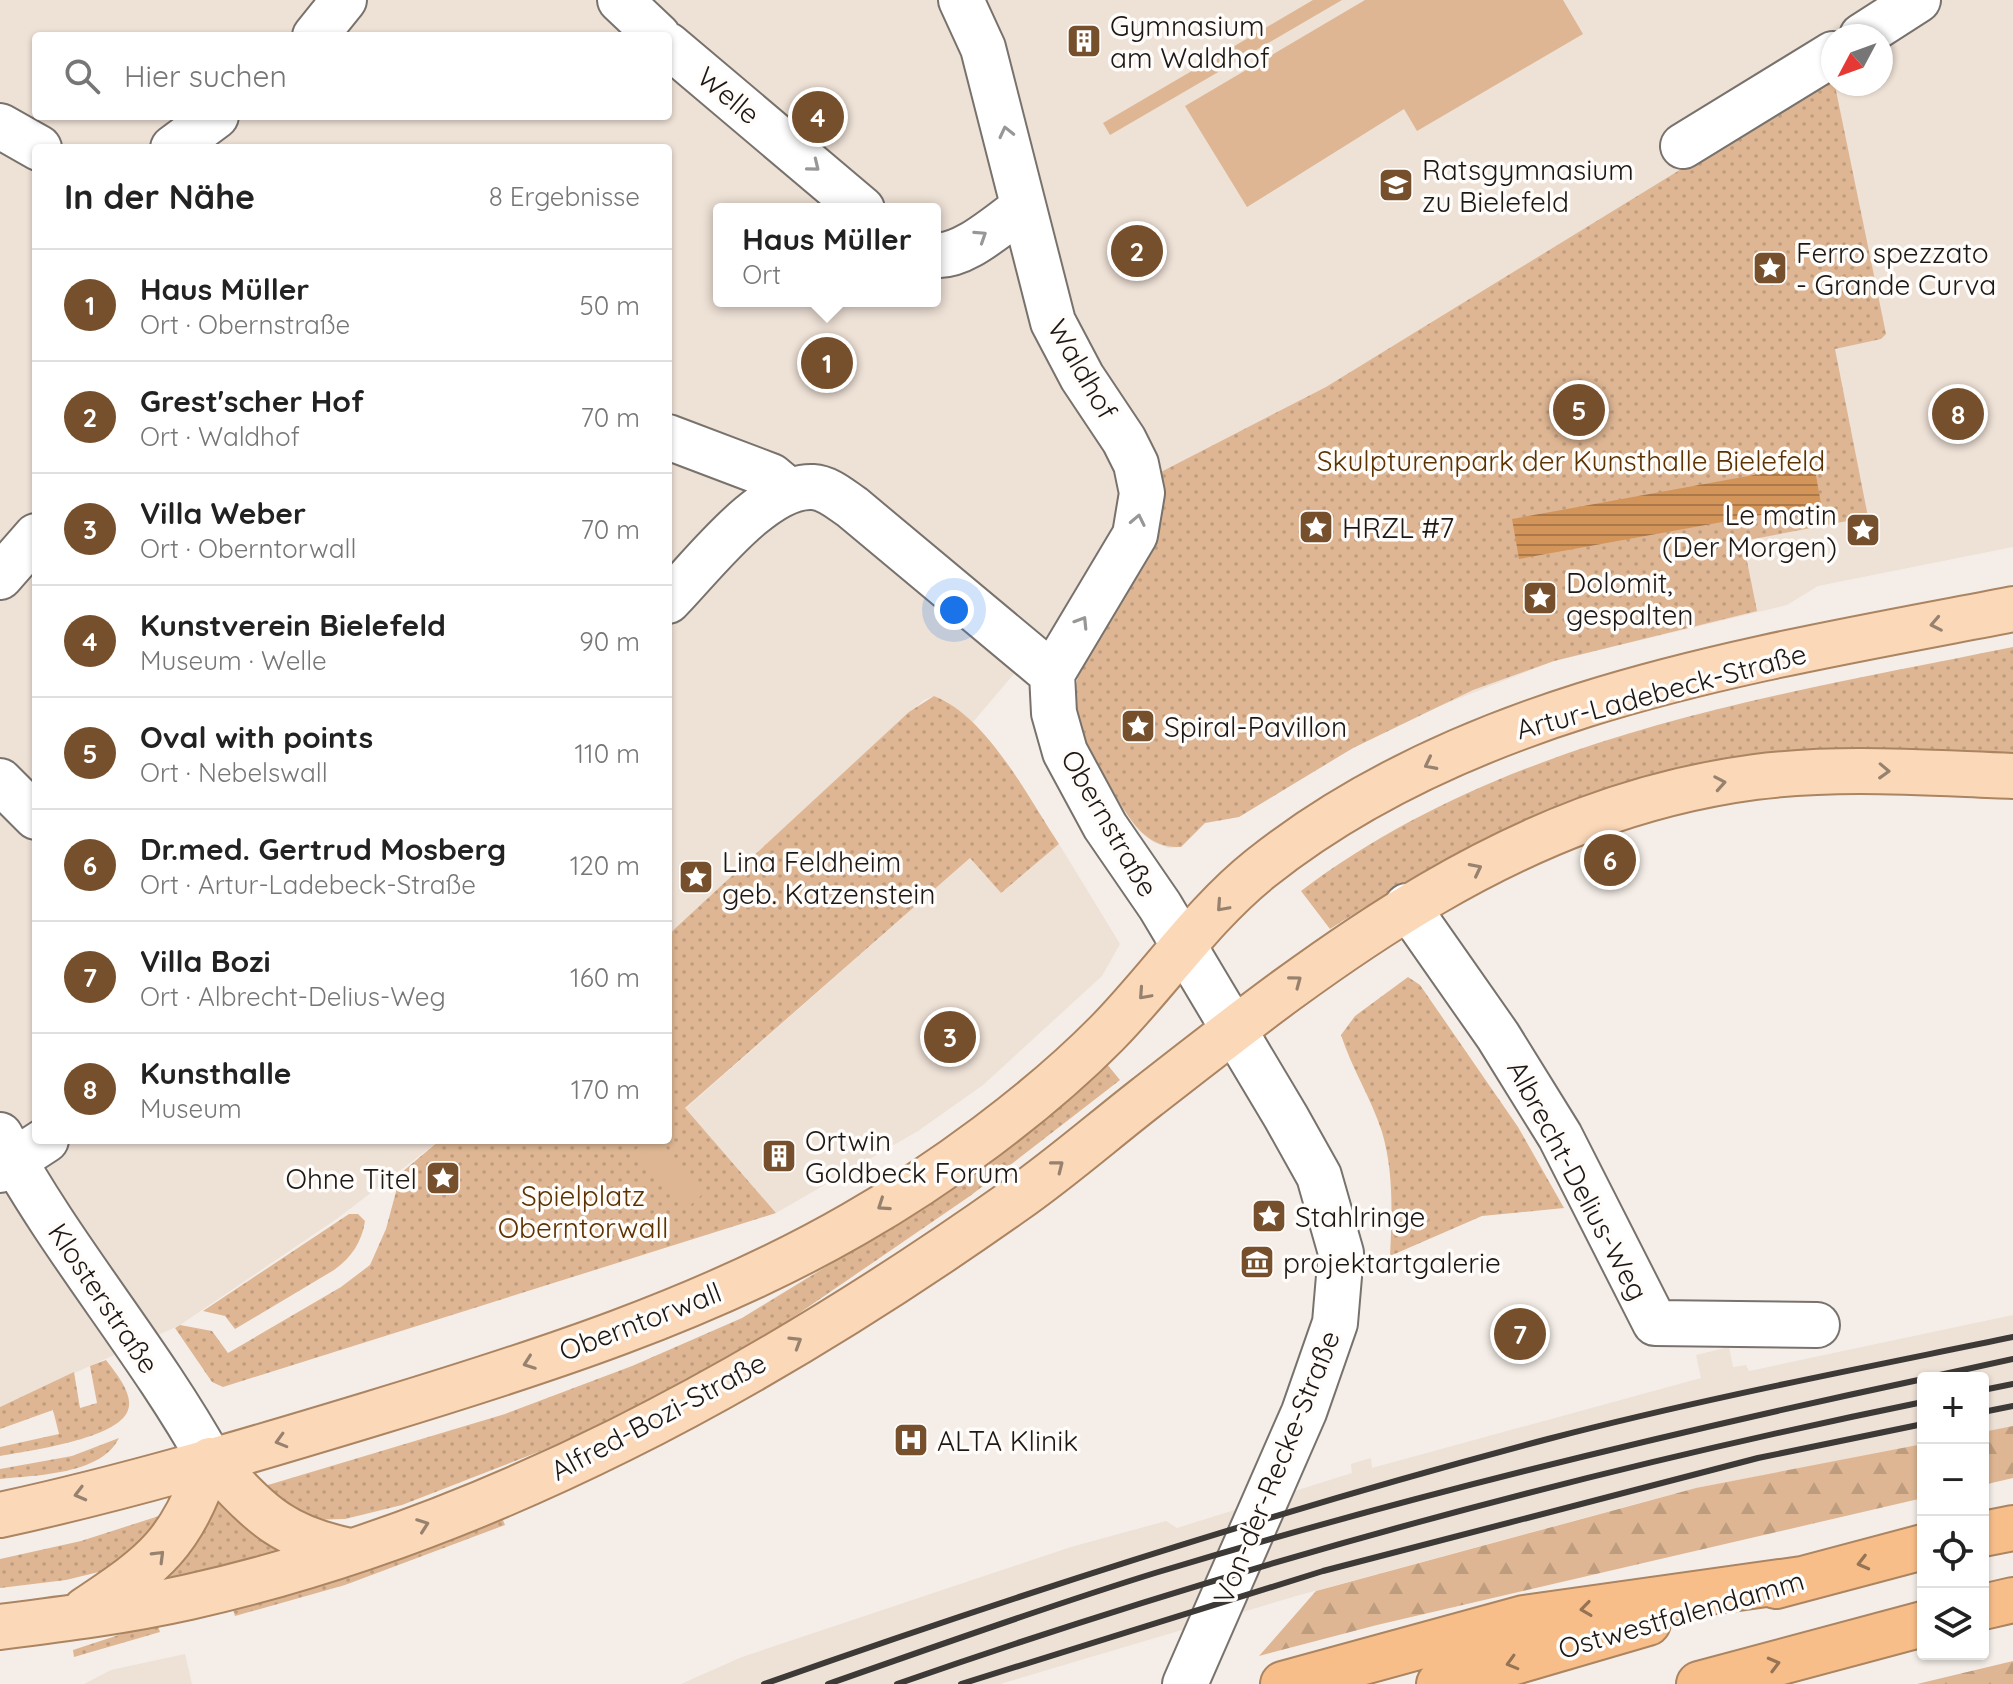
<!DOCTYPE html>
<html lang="de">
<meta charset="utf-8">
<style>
body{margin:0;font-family:Quicksand,sans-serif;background:#f6f6f6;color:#222}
.controls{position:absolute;right:24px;bottom:24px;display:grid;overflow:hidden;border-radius:8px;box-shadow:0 2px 6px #0004}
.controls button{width:72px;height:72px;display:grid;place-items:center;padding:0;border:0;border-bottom:2px solid #e0e0e0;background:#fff;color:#222;font:40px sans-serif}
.compass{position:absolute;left:1821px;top:24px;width:72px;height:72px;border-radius:50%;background:#fff;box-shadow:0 2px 6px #0004;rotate:229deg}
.you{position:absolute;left:954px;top:610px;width:28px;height:28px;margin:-20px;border:6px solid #fff;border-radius:50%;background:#1a73e8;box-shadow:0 0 0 12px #1a73e833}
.badge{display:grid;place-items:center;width:52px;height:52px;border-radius:50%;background:#76502c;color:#fff;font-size:26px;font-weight:700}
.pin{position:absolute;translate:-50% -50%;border:4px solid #fff;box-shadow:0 2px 8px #0006}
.popup{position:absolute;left:713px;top:203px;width:228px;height:104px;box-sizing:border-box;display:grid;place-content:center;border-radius:8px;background:#fff;filter:drop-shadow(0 2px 6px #0005);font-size:26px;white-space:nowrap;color:#767676}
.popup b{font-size:30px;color:#222}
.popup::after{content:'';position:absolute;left:50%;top:100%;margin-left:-16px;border:16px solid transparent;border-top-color:#fff}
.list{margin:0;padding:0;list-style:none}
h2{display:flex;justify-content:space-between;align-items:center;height:104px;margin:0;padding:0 32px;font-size:34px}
h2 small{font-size:26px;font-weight:400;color:#767676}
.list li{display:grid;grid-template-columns:52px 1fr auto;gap:24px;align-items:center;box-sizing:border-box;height:112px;padding:0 32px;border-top:2px solid #e0e0e0}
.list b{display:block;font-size:30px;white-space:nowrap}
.list p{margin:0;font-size:26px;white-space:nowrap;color:#767676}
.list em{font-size:26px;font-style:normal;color:#767676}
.icon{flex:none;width:44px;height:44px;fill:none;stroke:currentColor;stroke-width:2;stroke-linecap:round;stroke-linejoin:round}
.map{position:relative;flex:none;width:2013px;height:1684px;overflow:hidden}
.search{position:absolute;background:#fff;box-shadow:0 2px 6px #0004;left:32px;top:32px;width:640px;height:88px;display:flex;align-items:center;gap:20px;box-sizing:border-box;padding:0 28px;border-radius:8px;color:#767676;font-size:30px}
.panel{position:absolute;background:#fff;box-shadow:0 2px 6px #0004;left:32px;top:144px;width:640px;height:1000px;border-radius:8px}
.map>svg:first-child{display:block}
.built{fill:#eee1d6;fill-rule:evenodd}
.grass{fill:url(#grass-dots)}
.forest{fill:url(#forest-firs)}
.garden{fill:#deb693}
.water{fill:url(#water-rules)}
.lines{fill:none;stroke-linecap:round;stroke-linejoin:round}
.minor-casing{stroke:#78726d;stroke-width:48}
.major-casing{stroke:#ab8461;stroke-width:48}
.highway-casing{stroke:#ab8461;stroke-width:48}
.minor{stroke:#fff;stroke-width:44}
.major{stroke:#fbd8b8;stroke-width:44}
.highway{stroke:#f8be89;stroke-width:44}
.rail{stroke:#3c3936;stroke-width:6}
.oneway{stroke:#989796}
.oneway2{stroke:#96826f}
.oneway3{stroke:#957355}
.labels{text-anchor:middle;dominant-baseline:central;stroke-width:7;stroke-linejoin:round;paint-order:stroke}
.poi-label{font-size:28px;fill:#1b1816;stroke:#fffcfa;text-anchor:start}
.street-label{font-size:28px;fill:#1b1816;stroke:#fffcfa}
.park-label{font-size:28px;fill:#5b3200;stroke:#fffcfa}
</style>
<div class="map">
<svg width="2013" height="1684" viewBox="0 0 2013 1684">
<defs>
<pattern id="grass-dots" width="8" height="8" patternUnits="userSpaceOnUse" patternTransform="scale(2)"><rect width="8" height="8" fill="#deb693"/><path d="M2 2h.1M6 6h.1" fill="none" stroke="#be9c7e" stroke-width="1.8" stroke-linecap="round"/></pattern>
<pattern id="forest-firs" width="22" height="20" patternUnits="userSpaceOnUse" patternTransform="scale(2)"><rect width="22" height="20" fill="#deb693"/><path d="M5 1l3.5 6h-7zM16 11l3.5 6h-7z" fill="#be9c7e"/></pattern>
<pattern id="water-rules" width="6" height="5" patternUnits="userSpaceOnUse" patternTransform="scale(2)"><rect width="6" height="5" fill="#d4955a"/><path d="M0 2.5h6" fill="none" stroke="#ab7949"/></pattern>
</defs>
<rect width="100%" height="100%" fill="#f5eee8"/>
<path class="built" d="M 0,0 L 940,0 L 953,19 L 1113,445 L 1125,513 L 1087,588 L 973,722 L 946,701 L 934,696 L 924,700 L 668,935 L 668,148 L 36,148 L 36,1140 L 440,1140 L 338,1218 L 180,1325 L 0,1407 ZM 36,36 L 668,36 L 668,116 L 36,116 ZM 719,209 L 935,209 L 935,301 L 719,301 Z
M 973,0 L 2013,0 L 2013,547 L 1818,586 L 1787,605 L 1554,661 L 1417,715 L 1321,765 L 1239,817 L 1205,823 L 1181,847 L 1168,848 L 1153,842 L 1138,830 L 1123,808 L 1079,724 L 1077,684 L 1159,525 L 1165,487 L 1152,451 L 1078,336 ZM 1833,36 L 1881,36 L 1881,84 L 1833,84 Z
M 1059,844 L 1120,944 L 1102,976 L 983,1085 L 918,1131 L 776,1213 L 685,1109 L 970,858 L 1001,893 Z
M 2013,1315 L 2013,1427 L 1983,1433 L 1983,1378 L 1923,1378 L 1923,1445 L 1697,1488 L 1639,1503 L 1296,1596 L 1000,1684 L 681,1684 L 742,1657 L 1071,1547 L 1166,1521 L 1177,1528 L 1352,1473 L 1351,1464 L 1371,1458 L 1372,1468 L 1701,1378 L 1696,1355 L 1729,1347 L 1733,1367 L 1746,1365 L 1749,1371 Z
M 185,1654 L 192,1684 L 84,1684 L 111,1670 Z"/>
<path class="grass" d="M 1833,76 L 1886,334 L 1881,339 L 1835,349 L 1868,517 L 1743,541 L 1757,611 L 1554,661 L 1473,690 L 1353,748 L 1239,817 L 1205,823 L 1181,847 C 1149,849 1132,824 1117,798 C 1102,771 1076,735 1075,703 C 1073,622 1181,554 1161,472 L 1326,387 Z
M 2013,647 L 2013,755 C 1916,757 1817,753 1720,762 C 1598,773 1433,863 1330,929 L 1301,891 C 1507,736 1767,697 2013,647 Z
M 934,696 C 988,717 1028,798 1059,844 L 1001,893 L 970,858 L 685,1108 L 776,1213 L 223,1387 L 212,1382 L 175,1328 L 180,1325 L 212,1331 L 228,1353 L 341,1287 L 370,1265 L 386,1229 L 401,1173 L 440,1140 L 668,1140 L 668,935 L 909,712 Z
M 1408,977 L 1420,985 L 1518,1127 L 1564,1208 L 1482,1216 L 1390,1256 C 1392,1215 1394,1173 1382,1132 C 1371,1098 1352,1069 1341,1035 L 1355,1016 Z
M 1106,1063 L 1120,1080 L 970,1196 L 728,1362 L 574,1438 L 402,1505 L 345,1519 L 307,1520 L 265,1492 L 268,1485 L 505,1414 L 632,1366 L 742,1318 L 868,1241 Z
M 349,1214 L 358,1214 L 365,1221 C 362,1242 351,1258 334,1270 L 235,1329 L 225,1316 L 203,1311 Z
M 106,1360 C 115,1372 134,1394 128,1410 C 119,1439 27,1451 0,1456 L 0,1447 L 59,1434 L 53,1410 L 0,1429 L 0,1407 L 74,1372 L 80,1408 L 97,1403 L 90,1366 Z
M 119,1438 C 101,1475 36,1475 0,1479 L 0,1469 L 72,1456 Z
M 218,1503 L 281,1549 L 280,1553 L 173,1580 L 170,1574 L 212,1504 Z
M 501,1515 L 505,1525 L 345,1585 L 235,1616 L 232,1607 Z
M 159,1516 L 167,1522 L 111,1569 L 66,1580 L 0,1588 L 0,1559 L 81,1541 Z
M 152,1624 L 158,1626 L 160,1632 L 74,1657 L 73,1650 Z"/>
<path class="forest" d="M 2013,1426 L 2013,1478 L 1983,1485 L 1983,1432 Z
M 1923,1444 L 1923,1498 L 1377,1625 L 1259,1656 L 1316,1591 L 1696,1488 Z
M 2013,1661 L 2013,1684 L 1917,1684 Z"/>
<path class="garden" d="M 1313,0 L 1342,0 L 1110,135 L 1103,123 Z
M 1365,0 L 1563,0 L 1583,34 L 1417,131 L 1404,109 L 1247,207 L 1185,106 Z
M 647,1140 L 659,1140 L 705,1192 L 686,1209 L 634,1151 Z"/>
<path class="water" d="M 1814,464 L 1821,504 L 1519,559 L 1512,519 Z"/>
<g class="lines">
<g class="minor-casing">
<path id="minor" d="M 620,0 L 658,36
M 961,0 L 983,48 L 1053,322 L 1082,377 L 1124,440 L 1136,464 L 1142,493 L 1135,535 L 1052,674 L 1054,713 L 1065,752 L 1105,826 L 1160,906 L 1286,1117 L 1319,1176 L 1341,1253 L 1335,1323 L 1304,1412 L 1185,1684
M 315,36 L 344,0
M 1862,36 L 1918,0
M 668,45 L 862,209
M 0,126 L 39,148
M 1683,146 L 1833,54
M 173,148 L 216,116
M 935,255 C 964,258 1000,223 1023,208
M 668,437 L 771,476 L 789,491
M 0,577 L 36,536
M 668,601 C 701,568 763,484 813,487 C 828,488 840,499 852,507 L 1052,674
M 0,781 L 36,817
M 1407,906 L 1498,1036 L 1560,1136 L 1655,1323 L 1817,1325
M 0,1135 C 61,1249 147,1347 210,1460
M 0,1170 L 46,1140"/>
</g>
<g class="major-casing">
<path id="major" d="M 210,1460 C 259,1511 277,1536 350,1551
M 0,1515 C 125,1488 249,1451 371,1414 C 536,1364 705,1310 854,1224 C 940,1175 1038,1103 1107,1033 C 1159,980 1203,914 1261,868 C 1472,700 1756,659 2013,609
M 85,1610 C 157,1562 180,1545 210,1460
M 0,1627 C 63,1619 126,1611 189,1597 C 488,1530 765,1377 1014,1201 C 1060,1169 1102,1132 1147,1097 C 1331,953 1514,809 1755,777 C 1841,766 1927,773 2013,776"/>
</g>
<g class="highway-casing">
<path id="highway" d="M 1983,1534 L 2013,1528
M 1776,1586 L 1923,1547
M 1983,1607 L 2013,1600
M 1283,1684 L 1524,1618 L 1802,1579
M 1439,1684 L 1648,1623
M 1699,1684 L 1923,1624"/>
</g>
<use href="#minor" class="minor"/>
<use href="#major" class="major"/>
<use href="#highway" class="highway"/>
<path class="rail" d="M 1926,1378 L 2013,1359
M 1983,1390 L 2013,1384
M 1983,1412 L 2013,1406
M 764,1684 C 1022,1593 1283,1509 1548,1439 C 1701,1399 1858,1369 2013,1337
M 828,1684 C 937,1646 1045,1607 1155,1573 C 1408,1496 1665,1434 1923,1379
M 897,1684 C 1232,1567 1575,1473 1923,1402
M 961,1684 L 1323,1571 L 1758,1458 L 1923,1424"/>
</g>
<defs><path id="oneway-chevron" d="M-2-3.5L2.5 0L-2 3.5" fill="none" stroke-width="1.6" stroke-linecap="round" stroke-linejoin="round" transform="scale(2)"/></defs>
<g class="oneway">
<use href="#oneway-chevron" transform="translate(1006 132) rotate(-103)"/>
<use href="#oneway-chevron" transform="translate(814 166) rotate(39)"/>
<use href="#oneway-chevron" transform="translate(981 236) rotate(-33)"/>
<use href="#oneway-chevron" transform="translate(1138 520) rotate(-78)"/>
<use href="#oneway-chevron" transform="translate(1082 622) rotate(-58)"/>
</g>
<g class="oneway2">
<use href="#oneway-chevron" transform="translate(1936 624) rotate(169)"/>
<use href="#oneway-chevron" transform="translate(1430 764) rotate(153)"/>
<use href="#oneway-chevron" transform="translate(1884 771) rotate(2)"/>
<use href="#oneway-chevron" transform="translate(1720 783) rotate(-10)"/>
<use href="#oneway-chevron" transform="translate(1476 869) rotate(-27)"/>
<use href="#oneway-chevron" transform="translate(1222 906) rotate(132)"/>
<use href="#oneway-chevron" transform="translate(1296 981) rotate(-37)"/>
<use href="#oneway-chevron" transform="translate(1144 994) rotate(132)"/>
<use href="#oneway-chevron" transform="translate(1058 1166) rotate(-38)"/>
<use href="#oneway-chevron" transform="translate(883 1205) rotate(146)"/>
<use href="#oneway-chevron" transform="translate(796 1342) rotate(-32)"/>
<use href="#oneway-chevron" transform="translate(529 1363) rotate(160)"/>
<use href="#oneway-chevron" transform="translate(281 1441) rotate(164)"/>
<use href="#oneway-chevron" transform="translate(80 1494) rotate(165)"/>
<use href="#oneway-chevron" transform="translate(423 1525) rotate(-20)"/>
<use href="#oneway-chevron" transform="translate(159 1556) rotate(-45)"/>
</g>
<g class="oneway3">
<use href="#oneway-chevron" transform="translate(1863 1563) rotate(166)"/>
<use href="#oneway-chevron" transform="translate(1586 1609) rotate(172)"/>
<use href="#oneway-chevron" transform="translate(1512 1663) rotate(164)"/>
<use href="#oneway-chevron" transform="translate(1774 1664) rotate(-15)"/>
</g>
<defs>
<g id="building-square" transform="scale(1.8)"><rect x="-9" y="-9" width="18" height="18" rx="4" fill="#76502c" stroke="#fffcfa"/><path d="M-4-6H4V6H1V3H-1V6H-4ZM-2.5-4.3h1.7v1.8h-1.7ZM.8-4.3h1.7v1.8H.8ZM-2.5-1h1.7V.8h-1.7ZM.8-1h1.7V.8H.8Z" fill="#fff"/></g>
<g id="school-square" transform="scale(1.8)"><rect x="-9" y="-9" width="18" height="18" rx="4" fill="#76502c" stroke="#fffcfa"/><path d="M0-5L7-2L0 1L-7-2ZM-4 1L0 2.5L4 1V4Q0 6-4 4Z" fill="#fff"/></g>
<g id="sight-square" transform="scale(1.8)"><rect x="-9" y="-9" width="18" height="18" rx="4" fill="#76502c" stroke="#fffcfa"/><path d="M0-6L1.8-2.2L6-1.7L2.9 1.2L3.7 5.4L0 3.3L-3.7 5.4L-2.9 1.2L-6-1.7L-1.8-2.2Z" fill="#fff"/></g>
<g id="museum-square" transform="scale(1.8)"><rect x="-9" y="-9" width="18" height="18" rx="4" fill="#76502c" stroke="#fffcfa"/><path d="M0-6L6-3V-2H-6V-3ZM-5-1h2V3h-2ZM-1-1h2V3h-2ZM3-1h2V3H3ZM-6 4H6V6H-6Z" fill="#fff"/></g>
<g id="hospital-square" transform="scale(1.8)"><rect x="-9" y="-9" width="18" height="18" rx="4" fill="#76502c" stroke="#fffcfa"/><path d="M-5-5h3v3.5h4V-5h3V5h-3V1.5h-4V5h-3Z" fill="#fff"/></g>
</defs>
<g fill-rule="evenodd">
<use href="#building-square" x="1084" y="41"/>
<use href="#school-square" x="1396" y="185"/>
<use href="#sight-square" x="1770" y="268"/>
<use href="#sight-square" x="1316" y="527"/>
<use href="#sight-square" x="1863" y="530"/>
<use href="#sight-square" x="1540" y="598"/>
<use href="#sight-square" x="1138" y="726"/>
<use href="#sight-square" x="696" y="877"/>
<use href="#building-square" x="779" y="1156"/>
<use href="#sight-square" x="443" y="1178"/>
<use href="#sight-square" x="1269" y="1216"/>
<use href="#museum-square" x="1257" y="1262"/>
<use href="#hospital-square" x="911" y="1440"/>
</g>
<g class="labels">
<g class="poi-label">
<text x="1110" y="25">Gymnasium<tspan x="1110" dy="32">am Waldhof</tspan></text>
<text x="1422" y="169">Ratsgymnasium<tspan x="1422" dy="32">zu Bielefeld</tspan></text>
<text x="1796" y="252">Ferro spezzato<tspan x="1796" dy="32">- Grande Curva</tspan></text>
<text x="1837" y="514" text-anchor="end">Le matin<tspan x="1837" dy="32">(Der Morgen)</tspan></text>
<text x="1342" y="527">HRZL #7</text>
<text x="1566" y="582">Dolomit,<tspan x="1566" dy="32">gespalten</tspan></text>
<text x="1164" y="726">Spiral-Pavillon</text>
<text x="722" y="861">Lina Feldheim<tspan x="722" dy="32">geb. Katzenstein</tspan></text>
<text x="805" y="1140">Ortwin<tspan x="805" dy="32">Goldbeck Forum</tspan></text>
<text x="417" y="1178" text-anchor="end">Ohne Titel</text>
<text x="1295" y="1216">Stahlringe</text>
<text x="1283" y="1262">projektartgalerie</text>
<text x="937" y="1440">ALTA Klinik</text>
</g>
<g class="street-label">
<text transform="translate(729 95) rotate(40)">Welle</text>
<text transform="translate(1083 369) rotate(60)">Waldhof</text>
<text transform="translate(1661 691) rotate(-15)">Artur-Ladebeck-Straße</text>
<text transform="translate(1110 823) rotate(60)">Obernstraße</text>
<text transform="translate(1578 1180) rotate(62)">Albrecht-Delius-Weg</text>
<text transform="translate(104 1298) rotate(56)">Klosterstraße</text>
<text transform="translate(640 1321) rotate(-21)">Oberntorwall</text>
<text transform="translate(658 1416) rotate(-28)">Alfred-Bozi-Straße</text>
<text transform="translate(1276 1467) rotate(-68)">Von-der-Recke-Straße</text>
<text transform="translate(1681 1614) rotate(-16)">Ostwestfalendamm</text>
</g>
<g class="park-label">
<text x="1571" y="460">Skulpturenpark der Kunsthalle Bielefeld</text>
<text x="583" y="1195">Spielplatz<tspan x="583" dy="32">Oberntorwall</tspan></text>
</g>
</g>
</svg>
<div class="controls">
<button>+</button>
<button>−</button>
<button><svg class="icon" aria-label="locate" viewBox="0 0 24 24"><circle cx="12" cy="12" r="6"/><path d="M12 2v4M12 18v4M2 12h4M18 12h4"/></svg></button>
<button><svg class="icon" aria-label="layers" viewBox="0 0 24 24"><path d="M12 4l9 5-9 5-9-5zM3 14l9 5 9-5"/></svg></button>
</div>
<svg class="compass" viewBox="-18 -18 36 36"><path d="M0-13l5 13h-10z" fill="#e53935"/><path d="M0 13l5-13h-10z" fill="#767676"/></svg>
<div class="you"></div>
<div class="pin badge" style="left:827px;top:363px">1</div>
<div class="popup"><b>Haus Müller</b>Ort</div>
<div class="pin badge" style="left:1137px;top:251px">2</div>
<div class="pin badge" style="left:950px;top:1037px">3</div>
<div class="pin badge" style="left:818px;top:117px">4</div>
<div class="pin badge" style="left:1579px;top:410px">5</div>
<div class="pin badge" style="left:1610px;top:860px">6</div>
<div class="pin badge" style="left:1520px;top:1334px">7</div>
<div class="pin badge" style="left:1958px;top:414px">8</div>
<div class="search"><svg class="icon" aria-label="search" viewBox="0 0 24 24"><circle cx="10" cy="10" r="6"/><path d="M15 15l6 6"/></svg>Hier suchen</div>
<section class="panel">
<h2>In der Nähe<small>8 Ergebnisse</small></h2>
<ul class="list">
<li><span class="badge">1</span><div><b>Haus Müller</b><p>Ort · Obernstraße</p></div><em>50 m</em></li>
<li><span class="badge">2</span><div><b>Grest'scher Hof</b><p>Ort · Waldhof</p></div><em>70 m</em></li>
<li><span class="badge">3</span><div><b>Villa Weber</b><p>Ort · Oberntorwall</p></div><em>70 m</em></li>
<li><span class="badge">4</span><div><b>Kunstverein Bielefeld</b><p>Museum · Welle</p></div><em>90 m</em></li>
<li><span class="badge">5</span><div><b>Oval with points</b><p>Ort · Nebelswall</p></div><em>110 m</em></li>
<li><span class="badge">6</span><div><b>Dr.med. Gertrud Mosberg</b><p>Ort · Artur-Ladebeck-Straße</p></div><em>120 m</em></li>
<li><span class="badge">7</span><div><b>Villa Bozi</b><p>Ort · Albrecht-Delius-Weg</p></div><em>160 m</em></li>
<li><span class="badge">8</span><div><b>Kunsthalle</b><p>Museum</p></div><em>170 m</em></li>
</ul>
</section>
</div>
